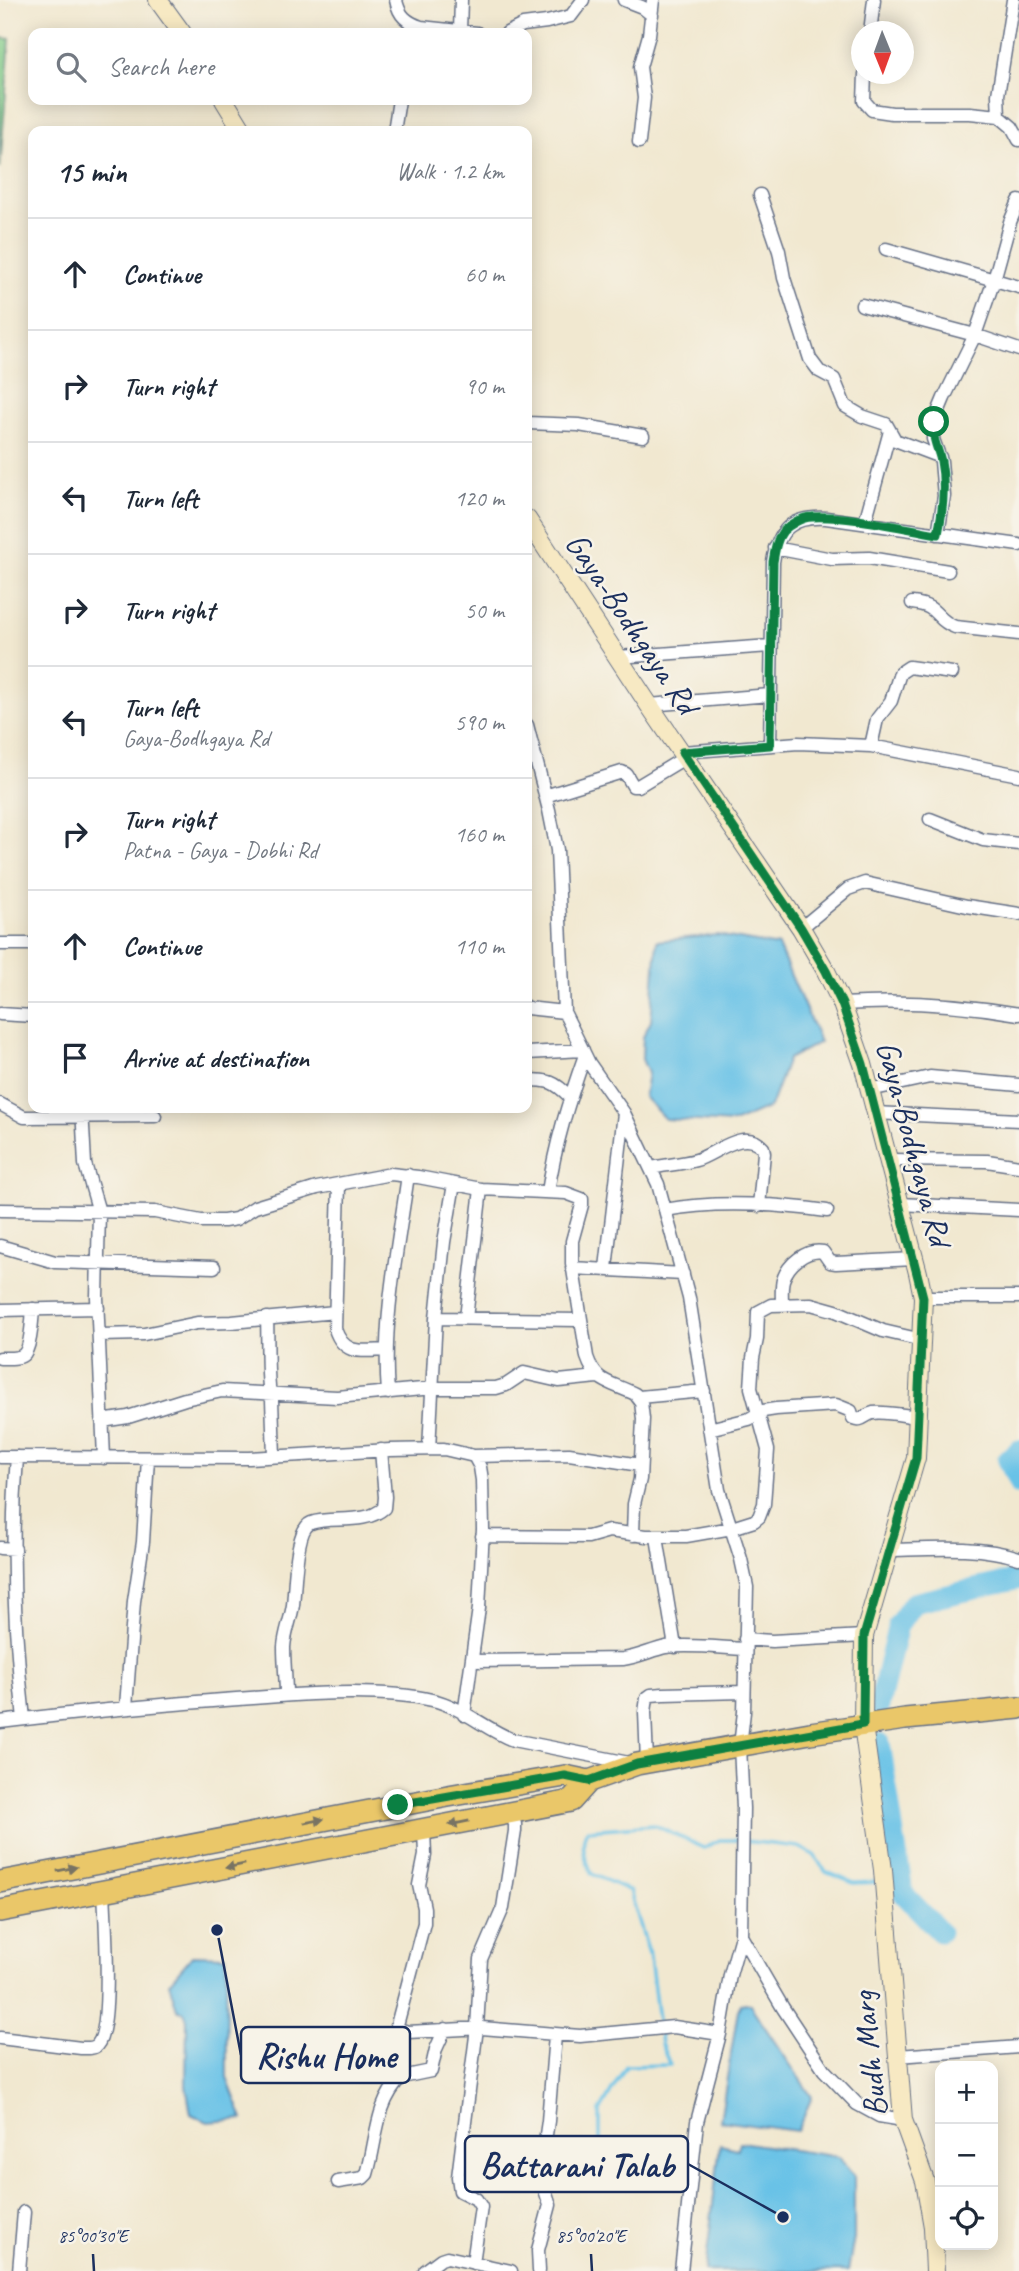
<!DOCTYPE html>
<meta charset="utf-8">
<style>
body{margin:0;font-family:Caveat,sans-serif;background:#f6f6f7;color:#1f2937}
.controls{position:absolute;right:21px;bottom:21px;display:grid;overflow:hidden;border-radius:14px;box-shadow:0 4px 18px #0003}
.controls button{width:63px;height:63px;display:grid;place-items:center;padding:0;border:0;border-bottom:2px solid #e0e1e3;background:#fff;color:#1f2937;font:35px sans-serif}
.compass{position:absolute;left:851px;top:21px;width:63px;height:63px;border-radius:50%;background:#fff;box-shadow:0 4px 18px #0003;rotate:179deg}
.stop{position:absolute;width:21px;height:21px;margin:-16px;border:5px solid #0b8043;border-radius:50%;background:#fff}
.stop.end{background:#0b8043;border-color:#fff;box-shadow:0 2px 7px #0008}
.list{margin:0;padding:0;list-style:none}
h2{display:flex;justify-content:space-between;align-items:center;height:91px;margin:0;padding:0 28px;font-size:30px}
h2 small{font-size:23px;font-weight:400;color:#747a83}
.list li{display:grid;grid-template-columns:46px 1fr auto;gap:21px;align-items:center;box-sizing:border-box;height:112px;padding:0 28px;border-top:2px solid #e0e1e3}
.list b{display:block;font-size:26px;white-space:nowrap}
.list p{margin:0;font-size:23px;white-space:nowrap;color:#747a83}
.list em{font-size:23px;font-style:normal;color:#747a83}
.icon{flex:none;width:38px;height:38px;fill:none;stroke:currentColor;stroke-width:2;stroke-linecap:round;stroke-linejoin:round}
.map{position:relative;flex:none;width:1019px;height:2271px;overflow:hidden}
.search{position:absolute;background:#fff;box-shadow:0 4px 18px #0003;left:28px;top:28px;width:504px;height:77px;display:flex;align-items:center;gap:18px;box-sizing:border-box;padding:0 24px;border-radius:14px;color:#747a83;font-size:26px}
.panel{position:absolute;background:#fff;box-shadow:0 4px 18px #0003;left:28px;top:126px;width:504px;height:987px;border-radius:14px}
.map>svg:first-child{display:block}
.green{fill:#83cc89;stroke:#4f7e74;stroke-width:2}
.water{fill:#69c2e7;stroke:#4278a2;stroke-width:2}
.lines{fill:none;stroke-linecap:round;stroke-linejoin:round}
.stream{stroke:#69c2e7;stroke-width:3.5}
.river{stroke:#69c2e7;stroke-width:21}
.street-casing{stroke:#667086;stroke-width:15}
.secondary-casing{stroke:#667086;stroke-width:20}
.primary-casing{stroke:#667086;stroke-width:24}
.street{stroke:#fff;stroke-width:12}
.secondary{stroke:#f7e9c3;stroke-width:18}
.primary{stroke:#eac769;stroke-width:21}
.oneway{fill:#787363}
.route{stroke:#0b8043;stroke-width:9}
.ticks{fill:none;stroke:#1b2f5e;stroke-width:2.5}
.labels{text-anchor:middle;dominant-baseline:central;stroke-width:5;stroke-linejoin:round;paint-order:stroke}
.street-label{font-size:33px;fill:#1b2f5e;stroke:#f7f3e8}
.ticks-label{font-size:18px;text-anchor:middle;fill:#1b2f5e;stroke:#f7f3e8;stroke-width:5;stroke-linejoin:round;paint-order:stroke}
.leader{fill:none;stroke:#1b2f5e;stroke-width:2.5}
.callout-dot{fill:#1b2f5e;stroke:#f7f3e8;stroke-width:2.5}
.callout{fill:#f7f3e8;stroke:#1b2f5e;stroke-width:2.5}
.callout-label{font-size:35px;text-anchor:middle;font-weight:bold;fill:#1b2f5e}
</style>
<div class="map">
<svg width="1019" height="2271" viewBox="0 0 1019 2271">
<rect width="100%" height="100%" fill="#f7f3e8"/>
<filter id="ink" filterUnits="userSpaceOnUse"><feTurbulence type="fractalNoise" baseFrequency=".0143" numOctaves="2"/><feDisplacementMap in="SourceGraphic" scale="14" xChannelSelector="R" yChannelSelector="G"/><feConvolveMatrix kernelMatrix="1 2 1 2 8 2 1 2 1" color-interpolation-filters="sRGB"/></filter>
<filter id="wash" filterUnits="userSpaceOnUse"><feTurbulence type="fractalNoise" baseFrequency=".00686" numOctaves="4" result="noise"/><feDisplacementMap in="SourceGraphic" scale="28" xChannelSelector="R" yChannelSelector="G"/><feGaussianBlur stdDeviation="1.57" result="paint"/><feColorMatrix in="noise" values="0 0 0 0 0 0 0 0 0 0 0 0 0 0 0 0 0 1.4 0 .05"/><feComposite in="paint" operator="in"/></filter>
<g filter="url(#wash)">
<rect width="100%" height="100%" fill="#f1e8d0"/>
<path class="green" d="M 0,38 L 10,39 L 0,169 Z"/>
<path class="water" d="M 717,935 L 778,946 L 820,1042 L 788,1059 L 770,1107 L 733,1123 L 665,1119 L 644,1097 L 648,1073 L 642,1059 L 643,1037 L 651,1021 L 657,941 Z
M 193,1955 L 226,1956 L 227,2078 L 243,2119 L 208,2122 L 191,2114 L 186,2086 L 187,2020 L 184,2012 L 177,2009 L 169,1983 Z
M 746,2003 L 750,2005 L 812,2097 L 797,2131 L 720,2121 L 738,2010 L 741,2004 Z
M 740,2142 L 839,2157 L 854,2177 L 854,2238 L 848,2271 L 705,2271 L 720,2145 L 738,2149 Z"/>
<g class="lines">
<path class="stream" d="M 745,1841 L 799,1847 L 814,1855 L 826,1872 L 854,1883 L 879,1882
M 890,1882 L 901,1882
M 608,2178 L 600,2158 L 600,2111 L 626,2066 L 670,2065 L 661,2044 L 650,1957 L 630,1891 L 592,1874 C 586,1860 579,1844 587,1830 L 654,1825 L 704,1848 L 719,1840 L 738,1840"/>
<path class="river" d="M 1019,1450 L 1008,1460 L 1019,1484
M 878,1710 L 898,1625 L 913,1603 L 1019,1579
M 880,1743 L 903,1893 L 940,1932"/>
</g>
</g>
<g filter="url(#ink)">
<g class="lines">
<g class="street-casing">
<path id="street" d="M 396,0 C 399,16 407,22 421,27 L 424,31
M 624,0 L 642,7 L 652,15
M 1013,0 L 998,95 L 999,116 L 1012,127 L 1019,140
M 421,27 L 477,33
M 460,31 L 461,0
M 870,32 L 874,0
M 507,33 L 523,25 L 547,22 L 571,16 L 583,0
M 865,74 L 864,101 L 872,110 L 892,113 L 970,113 L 999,116
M 394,131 L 399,100
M 639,142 L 644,98 L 640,67 L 649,35 L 653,0
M 760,195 L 779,251 L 784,278 L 810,359 L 819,371 L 834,379 L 845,406 L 862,416 L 886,424 L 895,440 L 940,457
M 886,249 L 1019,287
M 862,305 L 975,335 L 1019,350
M 527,423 L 579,425 L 643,436
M 865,522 L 890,431
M 938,534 L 944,496 L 941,461 L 933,439 L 934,422 L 944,398 L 975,335 L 994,280 L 1010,222 L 1019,201
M 775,548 L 832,559 L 869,558 L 948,571
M 912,603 C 941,606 933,619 955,627 L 1019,634
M 618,657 L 770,646
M 649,705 L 770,695
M 527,725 L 549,810 L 557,850 L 564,1012
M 770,745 L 773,562 C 778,529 792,516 826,518 L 1019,545
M 871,746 L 877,719 L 891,701 L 900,673 L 909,667 L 952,673
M 682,752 L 798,743 L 871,746 L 1019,775
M 545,796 L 622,772 L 626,774 L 633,786 L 638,786 L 686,757
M 930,819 L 983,840 L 1019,844
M 801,928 L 848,889 L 865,883 L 967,906 L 1019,914
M 0,944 L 33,944
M 842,1004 C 901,1000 961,1004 1019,1014
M 527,1008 L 564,1012 L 589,1063 L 624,1113 L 658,1184 L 689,1298 L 719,1490 L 741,1559 L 747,1587 L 744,1712 L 740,1746 L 743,1808 L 741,1936
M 0,1014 L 33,1016
M 527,1053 L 583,1050
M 527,1080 C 549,1080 554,1081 570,1097
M 870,1090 L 930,1077 L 1019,1085
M 0,1104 L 24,1117 L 155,1116
M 82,1108 L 85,1164 L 99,1212 L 97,1297 L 104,1458
M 875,1113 L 1019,1120
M 888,1160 L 987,1161 L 1019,1166
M 651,1168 C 665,1165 681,1164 696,1160 C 715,1155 744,1126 763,1148 L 764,1153 L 759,1206
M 339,1184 L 335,1329 C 344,1356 362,1351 386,1350
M 548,1192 C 555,1144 569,1100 585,1055
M 900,1204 L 1019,1210
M 0,1210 L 155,1212 L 201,1221 L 224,1221 L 236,1219 L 255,1207 L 317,1188 L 391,1174 L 418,1177 L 481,1189 L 566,1193 L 582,1199 L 582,1205 L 572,1241 L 572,1263 L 587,1357 C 596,1384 611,1382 635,1394 L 641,1402 L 643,1419 L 640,1479 L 634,1504 L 633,1535
M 665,1210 C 717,1200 774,1204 827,1211
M 0,1246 L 55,1262 L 214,1267
M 572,1268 L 683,1274
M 606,1268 L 624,1113
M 923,1297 L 1019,1297
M 782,1304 C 782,1296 781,1287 783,1280 C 788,1264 806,1249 823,1252 L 830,1262 L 836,1263 L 914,1259
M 0,1310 L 98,1308
M 267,1318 C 268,1334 266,1390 272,1400 L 274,1456
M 436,1318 L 580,1320
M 466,1318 L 481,1189
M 99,1335 L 144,1334 L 197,1323 L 232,1322 L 335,1312
M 0,1358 C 7,1358 18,1359 23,1355 C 31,1349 32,1320 33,1309
M 388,1393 C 382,1320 398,1247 408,1175
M 639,1397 L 704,1391
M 102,1421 L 128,1417 L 185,1399 L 222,1391 L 337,1397 L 433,1388 L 496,1388 L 506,1385 L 524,1373 L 559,1381 L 597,1377
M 709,1429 L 749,1419 L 763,1411 L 776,1409 L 836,1405 L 851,1411 L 853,1418 C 863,1422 864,1415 873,1413 C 885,1411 907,1416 919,1417
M 429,1449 L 436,1318 L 444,1242 L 454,1184
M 474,1456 L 569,1454 L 640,1465
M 0,1457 L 249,1458 L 390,1450 L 444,1449 L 474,1456 L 480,1467 L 482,1480 L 483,1529 L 479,1608 L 464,1715
M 17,1457 C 10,1545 14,1632 24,1719
M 482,1536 L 588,1537 L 609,1531 L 646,1536 L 686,1536 L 732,1528 L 754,1521 L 759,1517 L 764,1504 L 768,1450 L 751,1388 L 753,1358 L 757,1339 L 758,1312 L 771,1305 L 811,1304 L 836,1311 L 883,1331 L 922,1340
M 657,1537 L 675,1647
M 0,1548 L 15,1549
M 889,1550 C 932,1549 978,1545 1019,1558
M 745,1639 L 772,1641 L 864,1636
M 473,1661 L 623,1659 C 638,1657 652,1650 666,1647 C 692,1644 719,1648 745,1649
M 286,1695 C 286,1679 284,1663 284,1647 C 285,1632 291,1619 293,1605 C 295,1589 295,1529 311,1523 C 331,1515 364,1526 384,1508 L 385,1497 L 381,1450
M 126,1707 L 134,1601 L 143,1542 L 148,1458
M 0,1722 C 89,1711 177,1703 266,1697 C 315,1693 384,1689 432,1700 C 461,1706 485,1729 513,1740 L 629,1763
M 647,1762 L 645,1712 L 647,1698 L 651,1695 L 663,1694 L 744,1692
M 424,1830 L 425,1855 L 419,1885 L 424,1908 L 424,1923 L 397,2025 L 398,2029 L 408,2032 L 482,2028 L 580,2036 L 674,2027 L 720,2034
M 0,2038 L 81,2048 C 86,2048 93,2049 97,2045 C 113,2029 105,1917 104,1891
M 898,2056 L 1019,2047
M 338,2182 L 363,2178 L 367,2174 C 377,2141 375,2103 402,2077 L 431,2071 L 436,2049 L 445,2029
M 473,2263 L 481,2207 L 476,2199 L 460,2191 L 458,2177 L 477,2028 L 481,1959 L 503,1908 L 515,1831 L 515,1824 L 510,1813
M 19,2271 L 24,2212
M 425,2271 L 441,2259 L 447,2257 L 511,2271
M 539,2271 L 538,2250 L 550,2205 L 540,2175 L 548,2121 L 555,2035
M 681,2271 L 697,2122 L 720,2034 L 730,1975 L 741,1936 L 783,2008 L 824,2070 L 857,2104 L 879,2116 L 903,2120"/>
</g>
<g class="secondary-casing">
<path id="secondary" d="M 158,0 L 182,33
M 224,100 L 243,131
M 527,519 L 649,705 L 801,928 L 826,971 L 842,1004 L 863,1064 L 918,1273 L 923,1297 L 916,1458 L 864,1636 L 863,1725 L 883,1870 L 903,2120 L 925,2181 L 933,2227 L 935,2271"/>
</g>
<g class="primary-casing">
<path id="primary" d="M 0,1882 L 448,1796 L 565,1776 L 589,1781 L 637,1764 L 810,1733 L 905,1719 L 1019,1708
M 0,1911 L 571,1801 L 589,1781"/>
</g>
<use href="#street" class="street"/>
<use href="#secondary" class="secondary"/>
<use href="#primary" class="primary"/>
</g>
<defs><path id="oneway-solid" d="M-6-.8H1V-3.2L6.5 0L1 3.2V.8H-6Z" transform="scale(1.75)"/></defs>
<g class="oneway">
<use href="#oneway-solid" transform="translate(314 1821) rotate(-11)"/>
<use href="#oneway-solid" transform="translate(459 1823) rotate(169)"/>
<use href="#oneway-solid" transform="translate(235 1866) rotate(169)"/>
<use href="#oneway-solid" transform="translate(67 1869) rotate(-11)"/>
</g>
</g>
<g class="lines" filter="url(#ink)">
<path class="route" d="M 398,1805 L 565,1776 L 589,1781 L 637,1764 L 863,1724 L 864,1636 L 916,1458 L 923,1297 L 863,1064 L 842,1004 L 826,971 L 801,928 L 682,752 L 770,745 L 773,562 C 775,551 776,540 783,531 C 790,524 802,517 812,517 C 849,515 901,528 938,534 C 943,510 946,486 941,461 C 937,445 932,440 934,422"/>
</g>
<path class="ticks" d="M 93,2254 L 94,2271M 591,2254 L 592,2271"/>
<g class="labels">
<g class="street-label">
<text transform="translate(632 623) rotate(56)">Gaya-Bodhgaya Rd</text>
<text transform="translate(914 1143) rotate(75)">Gaya-Bodhgaya Rd</text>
<text transform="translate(869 2054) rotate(-96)">Budh Marg</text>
</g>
</g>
<g class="ticks-label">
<text x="93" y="2242">85°00'30"E</text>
<text x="591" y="2242">85°00'20"E</text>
</g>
<path class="leader" d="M217 1930L241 2055M783 2217L688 2164"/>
<g class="callout-dot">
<circle cx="217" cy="1930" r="7"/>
<circle cx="783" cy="2217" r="7"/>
</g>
<g class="callout">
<rect x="241" y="2027" width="169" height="56" rx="7"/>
<rect x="465" y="2136" width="223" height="56" rx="7"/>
</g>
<g class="callout-label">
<text x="326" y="2068">Rishu Home</text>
<text x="577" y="2177">Battarani Talab</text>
</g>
</svg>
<div class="controls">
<button>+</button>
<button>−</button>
<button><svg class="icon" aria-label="locate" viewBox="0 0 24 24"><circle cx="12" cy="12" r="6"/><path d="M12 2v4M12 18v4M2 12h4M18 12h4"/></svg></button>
</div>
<svg class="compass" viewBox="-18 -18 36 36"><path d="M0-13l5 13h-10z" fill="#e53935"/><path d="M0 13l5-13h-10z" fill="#747a83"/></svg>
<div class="stop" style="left:934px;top:422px"></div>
<div class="stop end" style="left:398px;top:1805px"></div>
<div class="search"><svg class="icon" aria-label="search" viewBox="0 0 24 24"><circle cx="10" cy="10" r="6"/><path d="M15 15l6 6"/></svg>Search here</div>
<section class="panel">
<h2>15 min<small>Walk · 1.2 km</small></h2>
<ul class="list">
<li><svg class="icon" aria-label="ahead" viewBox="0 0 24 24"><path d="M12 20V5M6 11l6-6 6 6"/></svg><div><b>Continue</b></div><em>60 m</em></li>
<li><svg class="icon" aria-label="right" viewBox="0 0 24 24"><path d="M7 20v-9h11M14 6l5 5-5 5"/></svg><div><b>Turn right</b></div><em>90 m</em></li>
<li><svg class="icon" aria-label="left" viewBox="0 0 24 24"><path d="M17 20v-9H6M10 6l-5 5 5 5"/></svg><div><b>Turn left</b></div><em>120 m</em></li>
<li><svg class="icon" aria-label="right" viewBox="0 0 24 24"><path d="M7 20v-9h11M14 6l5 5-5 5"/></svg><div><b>Turn right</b></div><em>50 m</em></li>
<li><svg class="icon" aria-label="left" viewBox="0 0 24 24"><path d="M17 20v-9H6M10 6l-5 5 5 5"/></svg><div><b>Turn left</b><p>Gaya-Bodhgaya Rd</p></div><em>590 m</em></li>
<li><svg class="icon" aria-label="right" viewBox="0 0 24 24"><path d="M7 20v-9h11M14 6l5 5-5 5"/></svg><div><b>Turn right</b><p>Patna - Gaya - Dobhi Rd</p></div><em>160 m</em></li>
<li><svg class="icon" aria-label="ahead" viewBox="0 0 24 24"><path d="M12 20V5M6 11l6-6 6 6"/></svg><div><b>Continue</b></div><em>110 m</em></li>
<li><svg class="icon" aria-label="arrive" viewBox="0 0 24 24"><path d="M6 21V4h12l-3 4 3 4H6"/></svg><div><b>Arrive at destination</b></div></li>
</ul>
</section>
</div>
